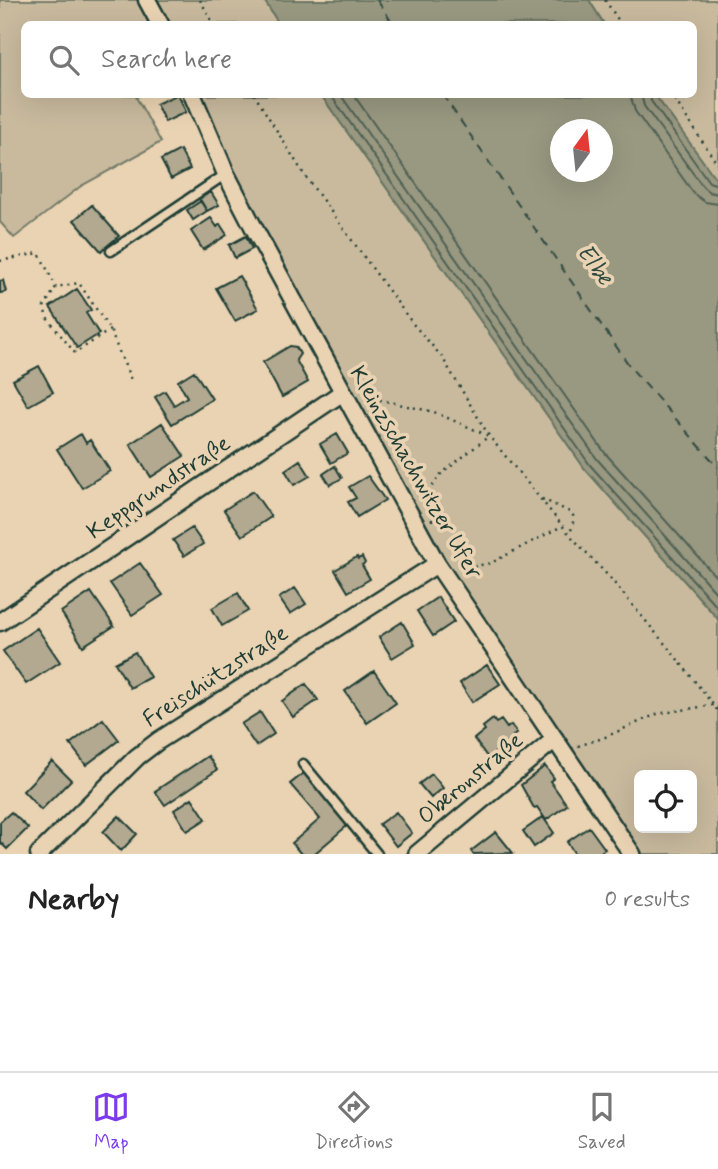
<!DOCTYPE html>
<meta charset="utf-8">
<style>
body{margin:0;font-family:Mynerve,sans-serif;background:#f2f2f2;color:#222}
.controls{position:absolute;right:21px;bottom:21px;display:grid;overflow:hidden;border-radius:10px;box-shadow:0 7px 28px #0002}
.controls button{width:63px;height:63px;display:grid;place-items:center;padding:0;border:0;border-bottom:2px solid #e0e0e0;background:#fff;color:#222;font:35px sans-serif}
.compass{position:absolute;left:550px;top:119px;width:63px;height:63px;border-radius:50%;background:#fff;box-shadow:0 7px 28px #0002;rotate:15deg}
.list{margin:0;padding:0;list-style:none}
h2{display:flex;justify-content:space-between;align-items:center;height:91px;margin:0;padding:0 28px;font-size:30px}
h2 small{font-size:23px;font-weight:400;color:#767676}
.icon{flex:none;width:38px;height:38px;fill:none;stroke:currentColor;stroke-width:2;stroke-linecap:round;stroke-linejoin:round}
.map{position:relative;flex:none;width:718px;height:854px;overflow:hidden}
.search{position:absolute;background:#fff;box-shadow:0 7px 28px #0002;left:21px;right:21px;top:21px;height:77px;display:flex;align-items:center;gap:18px;box-sizing:border-box;padding:0 24px;border-radius:10px;color:#767676;font-size:26px}
.sheet{height:217px;background:#fff}
nav{display:flex;justify-content:space-around;align-items:center;box-sizing:border-box;height:98px;border-top:2px solid #e0e0e0;background:#fff;font-size:19px;color:#767676}
nav a{display:grid;justify-items:center;gap:4px}
nav .on{color:#7c3aed}
.map>svg:first-child{display:block}
.green{fill:#c9ba9e;stroke:#747c69;stroke-width:2;fill-rule:evenodd}
.water{fill:#999881;stroke:#687462;stroke-width:2;fill-rule:evenodd}
.lines{fill:none;stroke-linecap:round;stroke-linejoin:round}
.shore{stroke:#506153;stroke-width:2}
.ferry{stroke:#314b40;stroke-width:2;stroke-dasharray:9 7;stroke-linecap:butt}
.building{fill:#b2a990;stroke:#1f3d34;stroke-width:2}
.service-casing{stroke:#1f3d34;stroke-width:13}
.minor-casing{stroke:#1f3d34;stroke-width:21}
.path{stroke:#1f3d34;stroke-width:2.5;stroke-dasharray:2 5;stroke-linecap:butt}
.service{stroke:#ead3b3;stroke-width:8}
.minor{stroke:#ead3b3;stroke-width:16}
.labels{text-anchor:middle;dominant-baseline:central;stroke-width:7;stroke-linejoin:round;paint-order:stroke}
.street-label{font-size:23px;fill:#1f3d34;stroke:#ead3b3}
.water-label{font-size:24px;font-style:italic;fill:#314b40;stroke:#ead3b3}
</style>
<div class="map">
<svg width="718" height="854" viewBox="0 0 718 854">
<rect width="100%" height="100%" fill="#ead3b3"/>
<filter id="ink" filterUnits="userSpaceOnUse"><feTurbulence type="fractalNoise" baseFrequency=".0143" numOctaves="2"/><feDisplacementMap in="SourceGraphic" scale="14" xChannelSelector="R" yChannelSelector="G"/><feConvolveMatrix kernelMatrix="1 2 1 2 8 2 1 2 1" color-interpolation-filters="sRGB"/></filter>
<g filter="url(#ink)">
<path class="green" d="M 0,0 L 139,0 L 152,24 L 24,24 L 24,94 L 140,95 L 136,97 L 161,142 L 81,186 L 14,238 L 0,222 Z
M 156,0 L 264,0 L 279,24 L 168,24 Z
M 589,0 L 718,0 L 718,182 L 655,95 L 694,94 L 694,24 L 604,24 Z
M 200,95 L 321,95 L 585,469 L 718,619 L 718,854 L 643,854 L 571,752 L 573,748 L 568,747 L 441,559 L 233,172 ZM 639,775 L 692,775 L 692,828 L 639,828 Z"/>
<path class="water" d="M 264,0 L 589,0 L 604,24 L 279,24 Z
M 321,95 L 655,95 L 718,182 L 718,619 L 585,469 ZM 560,130 L 602,130 L 602,172 L 560,172 Z"/>
<g class="lines">
<path class="shore" d="M 330,94 L 590,465 L 718,608
M 340,94 L 597,459 L 718,595
M 353,94 L 605,453 L 718,579
M 630,94 L 635,111 L 694,194 L 705,202 L 718,204
M 641,94 L 644,106 L 703,187 L 709,192 L 718,194
M 650,94 L 651,101 L 709,182 L 718,185"/>
<path class="ferry" d="M 377,0 L 393,24
M 442,94 L 631,368 L 718,467"/>
</g>
<path class="building" d="M 178,94 L 186,112 L 165,122 L 156,104 Z
M 180,150 L 190,169 L 171,179 L 161,160 Z
M 211,192 L 219,205 L 207,211 L 199,199 Z
M 201,201 L 207,211 L 193,220 L 187,210 Z
M 92,205 L 119,236 L 101,251 L 74,220 Z
M 211,218 L 217,227 L 220,224 L 227,235 L 203,250 L 191,231 Z
M 246,236 L 252,249 L 235,258 L 229,245 Z
M 239,276 L 258,309 L 235,321 L 216,288 Z
M 3,280 L 6,292 L 0,293 L 0,281 Z
M 77,289 L 91,310 L 86,313 L 99,334 L 77,348 L 50,307 Z
M 290,346 L 296,347 L 300,354 L 296,360 L 308,382 L 282,397 L 263,362 Z
M 39,366 L 53,392 L 28,406 L 13,380 Z
M 194,371 L 212,399 L 172,424 L 155,397 L 165,391 L 174,405 L 187,397 L 178,381 Z
M 162,423 L 184,456 L 151,477 L 130,444 Z
M 81,434 L 86,443 L 90,440 L 110,471 L 82,488 L 57,449 Z
M 337,434 L 348,453 L 331,463 L 320,444 Z
M 300,460 L 310,476 L 294,485 L 285,470 Z
M 335,466 L 342,478 L 330,485 L 323,474 Z
M 368,476 L 385,500 L 357,517 L 348,502 L 356,498 L 349,487 Z
M 253,491 L 271,517 L 242,536 L 224,510 Z
M 192,528 L 203,544 L 184,556 L 173,540 Z
M 357,557 L 358,559 L 362,557 L 365,563 L 362,565 L 370,579 L 348,592 L 335,570 Z
M 140,563 L 163,595 L 132,615 L 110,583 Z
M 295,588 L 306,604 L 290,614 L 279,598 Z
M 91,592 L 114,626 L 83,646 L 61,612 Z
M 238,593 L 248,611 L 222,626 L 212,608 Z
M 438,597 L 454,622 L 433,636 L 417,611 Z
M 402,622 L 415,644 L 392,658 L 379,637 Z
M 37,628 L 60,662 L 26,684 L 3,651 Z
M 135,652 L 150,677 L 130,688 L 115,663 Z
M 487,665 L 500,684 L 472,702 L 460,683 Z
M 374,671 L 396,703 L 367,723 L 345,691 Z
M 306,684 L 318,700 L 293,717 L 282,701 Z
M 260,712 L 274,734 L 256,746 L 241,724 Z
M 103,719 L 119,740 L 86,765 L 70,744 Z
M 493,719 L 496,723 L 501,720 L 507,728 L 511,725 L 517,733 L 513,736 L 514,738 L 488,758 L 474,739 L 485,730 L 483,727 Z
M 208,756 L 217,770 L 165,805 L 155,791 Z
M 52,761 L 71,780 L 41,810 L 23,791 Z
M 545,766 L 554,778 L 550,781 L 567,805 L 546,820 L 537,807 L 534,808 L 521,785 Z
M 304,773 L 348,825 L 314,854 L 301,854 L 292,843 L 320,819 L 290,784 Z
M 432,774 L 443,788 L 431,798 L 419,784 Z
M 192,798 L 206,819 L 187,831 L 174,810 Z
M 11,812 L 28,828 L 7,849 L 0,842 L 0,822 Z
M 396,812 L 412,833 L 396,846 L 379,824 Z
M 119,816 L 137,834 L 121,851 L 103,832 Z
M 543,817 L 554,833 L 534,847 L 523,831 Z
M 589,827 L 605,849 L 598,854 L 575,854 L 567,842 Z
M 496,832 L 513,853 L 473,854 L 471,851 Z"/>
<g class="lines">
<g class="service-casing">
<path id="service" d="M 111,251 L 226,174
M 303,764 L 377,854"/>
</g>
<g class="minor-casing">
<path id="minor" d="M 147,0 L 160,24
M 192,94 L 226,174 L 256,232 L 437,564 L 632,854
M 0,622 L 343,392
M 39,854 L 137,757 L 158,741 L 437,564
M 417,854 L 555,739"/>
</g>
<path class="path" d="M 200,0 L 214,24
M 605,0 L 621,24
M 254,94 L 305,176 L 413,324 L 442,357 L 489,436 L 570,535 L 610,578 L 675,656 L 718,711
M 671,94 L 718,165
M 0,261 L 39,253 L 56,287
M 110,330 L 75,353 L 47,318 L 44,307 L 56,287 L 79,283 L 110,330 L 131,380
M 366,403 L 381,400 L 434,412 L 489,436
M 542,499 L 572,513 L 574,518 L 570,535
M 432,521 L 431,488 L 440,475 L 489,436
M 460,569 L 491,563 L 562,526
M 578,746 L 603,738 L 657,714 L 713,705"/>
<use href="#service" class="service"/>
<use href="#minor" class="minor"/>
</g>
</g>
<g class="labels">
<g class="street-label">
<text transform="translate(415 473) rotate(60)">Kleinzschachwitzer Ufer</text>
<text transform="translate(159 488) rotate(-34)">Keppgrundstraße</text>
<text transform="translate(216 677) rotate(-33)">Freischützstraße</text>
<text transform="translate(471 779) rotate(-40)">Oberonstraße</text>
</g>
<g class="water-label">
<text transform="translate(594 265) rotate(55)">Elbe</text>
</g>
</g>
</svg>
<div class="controls">
<button><svg class="icon" aria-label="locate" viewBox="0 0 24 24"><circle cx="12" cy="12" r="6"/><path d="M12 2v4M12 18v4M2 12h4M18 12h4"/></svg></button>
</div>
<svg class="compass" viewBox="-18 -18 36 36"><path d="M0-13l5 13h-10z" fill="#e53935"/><path d="M0 13l5-13h-10z" fill="#767676"/></svg>
<div class="search"><svg class="icon" aria-label="search" viewBox="0 0 24 24"><circle cx="10" cy="10" r="6"/><path d="M15 15l6 6"/></svg>Search here</div>
</div>
<section class="sheet">
<h2>Nearby<small>0 results</small></h2>
<ul class="list">
</ul>
</section>
<nav>
<a class="on"><svg class="icon" aria-label="map" viewBox="0 0 24 24"><path d="M3 6l6-2 6 2 6-2v14l-6 2-6-2-6 2zM9 4v14M15 6v14"/></svg>Map</a>
<a><svg class="icon" aria-label="directions" viewBox="0 0 24 24"><path d="M12 3l9 9-9 9-9-9zM9 14v-3h6M13 9l2 2-2 2"/></svg>Directions</a>
<a><svg class="icon" aria-label="saved" viewBox="0 0 24 24"><path d="M7 4h10v16l-5-4-5 4z"/></svg>Saved</a>
</nav>
